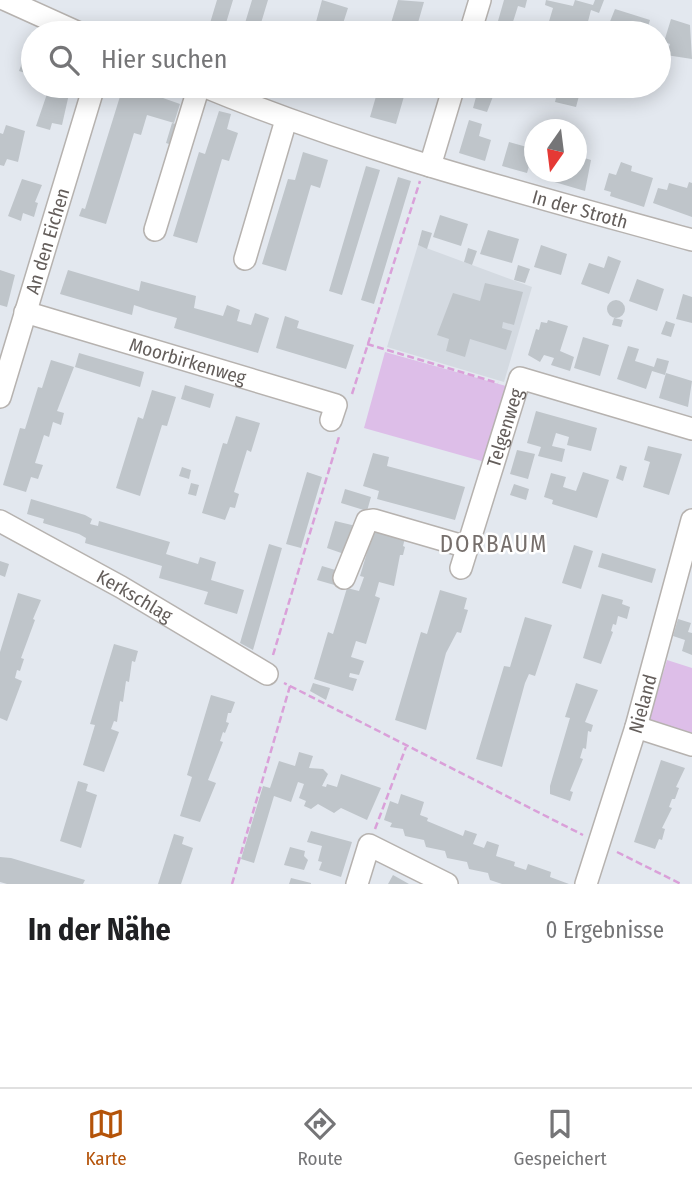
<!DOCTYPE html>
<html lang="de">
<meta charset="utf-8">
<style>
body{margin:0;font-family:"Fira Sans Condensed",sans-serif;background:#f6f6f6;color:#202124}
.compass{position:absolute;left:524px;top:119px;width:63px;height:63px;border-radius:50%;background:#fff;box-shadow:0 4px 18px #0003;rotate:194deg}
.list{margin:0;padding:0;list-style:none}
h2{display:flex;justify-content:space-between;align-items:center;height:91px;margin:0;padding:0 28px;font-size:30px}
h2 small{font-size:23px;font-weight:400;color:#757577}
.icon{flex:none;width:38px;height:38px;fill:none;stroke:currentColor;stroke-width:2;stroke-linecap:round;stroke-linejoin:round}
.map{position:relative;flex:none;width:692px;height:884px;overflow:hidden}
.search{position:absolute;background:#fff;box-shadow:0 4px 18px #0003;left:21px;right:21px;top:21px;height:77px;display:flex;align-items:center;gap:18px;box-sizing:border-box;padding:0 24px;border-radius:38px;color:#757577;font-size:26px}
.sheet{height:203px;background:#fff}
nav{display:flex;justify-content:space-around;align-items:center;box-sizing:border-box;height:98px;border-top:2px solid #e0e0e0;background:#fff;font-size:19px;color:#757577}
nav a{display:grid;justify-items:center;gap:4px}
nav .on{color:#b45309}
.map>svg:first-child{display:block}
.education{fill:#d4dae1}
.green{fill:#ddbee8}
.building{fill:#bfc5ca}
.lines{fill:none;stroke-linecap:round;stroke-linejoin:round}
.minor-casing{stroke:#b6b2af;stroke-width:24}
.path{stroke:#daa0d9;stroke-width:2.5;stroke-dasharray:7 3.5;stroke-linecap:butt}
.minor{stroke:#fff;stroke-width:21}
.labels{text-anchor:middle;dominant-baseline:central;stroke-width:5;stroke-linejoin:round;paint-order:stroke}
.street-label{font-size:19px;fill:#645e5b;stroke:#fff}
.quarter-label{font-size:23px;letter-spacing:2px;fill:#766f6c;stroke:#fff}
</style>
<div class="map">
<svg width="692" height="884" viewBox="0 0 692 884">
<rect width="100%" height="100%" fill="#e3e8ef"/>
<path class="education" d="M 418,245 L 532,287 L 504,382 L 387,347 Z"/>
<path class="green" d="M 385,352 L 506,386 L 485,462 L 364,428 Z
M 667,660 L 692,668 L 692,733 L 649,720 Z"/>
<path class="building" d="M 217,0 L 233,0 L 223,33 L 207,33 Z
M 252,0 L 268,0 L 258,33 L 242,33 Z
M 322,0 L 348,8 L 340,33 L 313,33 Z
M 398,0 L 424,2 L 415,33 L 388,33 Z
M 504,0 L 527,0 L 525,8 L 518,6 L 512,25 L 498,21 Z
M 546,0 L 573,6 L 575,0 L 593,5 L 595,0 L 604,0 L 599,13 L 591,10 L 585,33 L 567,27 L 565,33 L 547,28 L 553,8 L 545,5 Z
M 615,9 L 650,20 L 646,33 L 598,33 L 601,22 L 609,24 Z
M 671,19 L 690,25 L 692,59 L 666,55 L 670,44 L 664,42 Z
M 33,33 L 33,71 L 32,75 L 19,71 Z
M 129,86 L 180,104 L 174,123 L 147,115 L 141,135 L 134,133 L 106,224 L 79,216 L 82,208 L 85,209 L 122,90 L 127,92 Z
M 296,86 L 324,86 L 321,98 L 295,90 Z
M 379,86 L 407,86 L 396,124 L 370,117 Z
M 479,86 L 497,86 L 487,112 L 473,108 Z
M 559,86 L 573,89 L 571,94 L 579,96 L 576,107 L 555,102 Z
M 49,88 L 69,94 L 62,125 L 52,123 L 50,130 L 36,126 Z
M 219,111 L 231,114 L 227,129 L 238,133 L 229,161 L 222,159 L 197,243 L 173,236 L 199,152 L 205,154 Z
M 469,120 L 482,124 L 479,136 L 491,140 L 485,161 L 459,153 Z
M 172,123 L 181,125 L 175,146 L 166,143 Z
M 6,125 L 25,131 L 18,162 L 7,159 L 4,166 L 0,165 L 0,133 L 3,134 Z
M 509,142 L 534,149 L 527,173 L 502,166 Z
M 303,152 L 328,160 L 320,188 L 311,185 L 286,271 L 262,264 L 288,179 L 295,180 Z
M 578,156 L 591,160 L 585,191 L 551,181 L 554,172 L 577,172 Z
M 621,162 L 632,166 L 631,171 L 653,178 L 644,207 L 610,196 L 611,192 L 604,190 L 609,173 L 616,175 Z
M 366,166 L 380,170 L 342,295 L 329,291 Z
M 398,177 L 411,181 L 374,304 L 361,300 Z
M 22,179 L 42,185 L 35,202 L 38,203 L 34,217 L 23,213 L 21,221 L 8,216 Z
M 689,182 L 692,183 L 692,217 L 653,203 L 658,188 L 667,190 L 669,183 L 687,188 Z
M 440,215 L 468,224 L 461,246 L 433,237 Z
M 422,230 L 432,233 L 427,249 L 418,245 Z
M 488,230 L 519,239 L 512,263 L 480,254 Z
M 541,245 L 567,254 L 561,275 L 534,267 Z
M 468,248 L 477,251 L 472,265 L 464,262 Z
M 608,256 L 621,261 L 609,294 L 581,284 L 589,263 L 604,268 Z
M 518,265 L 530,269 L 525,283 L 514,280 Z
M 0,270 L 15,275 L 7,307 L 0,305 Z
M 68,270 L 139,291 L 141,281 L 196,296 L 194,308 L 223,316 L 227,305 L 240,310 L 237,321 L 251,325 L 255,313 L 269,318 L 258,353 L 174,328 L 177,318 L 149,310 L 134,305 L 132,315 L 60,294 Z
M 637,279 L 664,289 L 657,311 L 629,301 Z
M 485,283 L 523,292 L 514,325 L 503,322 L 502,328 L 512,331 L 506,350 L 470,339 L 465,357 L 446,351 L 449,339 L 437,335 L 453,293 L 480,301 Z
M 683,294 L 692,297 L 692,323 L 676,319 Z
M607 309a9 9 0 1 1 18 0a9 9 0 1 1-18 0Z
M 285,316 L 299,321 L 297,328 L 354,345 L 346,369 L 276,348 Z
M 614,318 L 623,320 L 621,327 L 612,325 Z
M 548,320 L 568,326 L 560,351 L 574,357 L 570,371 L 551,365 L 554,358 L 544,355 L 540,362 L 528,355 L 536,329 L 539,330 L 541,322 L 547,323 Z
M 666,321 L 675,324 L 671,337 L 661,334 Z
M 583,337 L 609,345 L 600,376 L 574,368 Z
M 628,346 L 639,349 L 635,361 L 654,367 L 657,358 L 669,361 L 665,375 L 652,371 L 646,389 L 617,379 Z
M 79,353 L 144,372 L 140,387 L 75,367 Z
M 51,360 L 74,367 L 57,411 L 64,413 L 61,425 L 53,422 L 49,437 L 44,435 L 35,463 L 43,465 L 38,479 L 31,477 L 26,492 L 3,485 L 20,428 L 25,429 L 38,387 L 42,388 Z
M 666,373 L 692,381 L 688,407 L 659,398 Z
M 185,385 L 214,394 L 210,408 L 181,399 Z
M 152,390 L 176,397 L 167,426 L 162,425 L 140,496 L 116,488 L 138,417 L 143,419 Z
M 536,411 L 597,428 L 591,451 L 567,445 L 569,437 L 556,433 L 552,446 L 565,449 L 562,462 L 538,456 L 541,447 L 527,443 Z
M 236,416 L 260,423 L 251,452 L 247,450 L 234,492 L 239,494 L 235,508 L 230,507 L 225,520 L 202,513 L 223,443 L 227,444 Z
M 648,446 L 682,454 L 669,495 L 643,487 L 650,462 L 644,460 Z
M 517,450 L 535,454 L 528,479 L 510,474 Z
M 373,453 L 389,457 L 387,466 L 465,487 L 455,520 L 377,499 L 379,491 L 363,486 Z
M 620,465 L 627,467 L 623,481 L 616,478 Z
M 182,467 L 191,470 L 189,479 L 179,476 Z
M 307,472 L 322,477 L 301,548 L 286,544 Z
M 583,472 L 609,480 L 597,518 L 552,504 L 553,500 L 544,497 L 551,473 L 566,477 L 563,487 L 576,491 Z
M 191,483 L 199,485 L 196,496 L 188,494 Z
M 514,484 L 529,489 L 526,500 L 510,495 Z
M 345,489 L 371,497 L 367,511 L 341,503 Z
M 31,499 L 85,515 L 92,519 L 90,524 L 98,526 L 99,521 L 170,542 L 166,554 L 198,564 L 200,557 L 216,562 L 211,580 L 244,590 L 237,614 L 204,604 L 208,592 L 159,578 L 162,566 L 85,543 L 86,538 L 79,534 L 43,523 L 44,519 L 27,514 Z
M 335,521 L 356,526 L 347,555 L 327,548 Z
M 374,529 L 405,538 L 403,546 L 405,547 L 403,555 L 400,555 L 394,586 L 379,582 L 375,596 L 380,598 L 366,644 L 356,641 L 351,657 L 364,661 L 359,675 L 350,673 L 349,677 L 357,679 L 353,691 L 314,679 L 328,632 L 333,634 L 347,588 L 359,591 L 364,577 L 360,576 Z
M 269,544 L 282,548 L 253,650 L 240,643 Z
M 574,545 L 593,551 L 581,589 L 562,583 Z
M 602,553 L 656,569 L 652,583 L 598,567 Z
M 0,561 L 9,564 L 5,577 L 0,575 Z
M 322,566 L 342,572 L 338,586 L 317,580 Z
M 440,590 L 467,598 L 464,609 L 468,610 L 461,633 L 457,632 L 446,653 L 426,730 L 395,720 L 421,632 L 427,634 Z
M 18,593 L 41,600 L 33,619 L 35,620 L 21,658 L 24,659 L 20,671 L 17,670 L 15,678 L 22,681 L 7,721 L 0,718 L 0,652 Z
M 602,594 L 623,600 L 622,604 L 630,607 L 627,619 L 618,616 L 616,625 L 613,624 L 611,631 L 613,632 L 601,664 L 583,658 Z
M 525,617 L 552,625 L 535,676 L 529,674 L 525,683 L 502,767 L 476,759 L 504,666 L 510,667 Z
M 678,619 L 691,623 L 688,632 L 692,633 L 692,655 L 682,651 L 685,640 L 673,636 Z
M 114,644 L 138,651 L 135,662 L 132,661 L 129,682 L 126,681 L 123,702 L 120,701 L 117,722 L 114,721 L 111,729 L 119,732 L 104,772 L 83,765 L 95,725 L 90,724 Z
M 313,683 L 330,688 L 326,700 L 310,691 Z
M 576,683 L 598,690 L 585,722 L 593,725 L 591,732 L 588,731 L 586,749 L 583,748 L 580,758 L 583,759 L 570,791 L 573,792 L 570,801 L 550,794 L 550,786 L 570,718 L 565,717 Z
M 211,695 L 235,702 L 231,713 L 228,713 L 226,722 L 229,723 L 225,733 L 223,732 L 220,741 L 223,742 L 208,780 L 216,783 L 200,822 L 180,816 L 192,777 L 187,775 Z
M 299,752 L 313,756 L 309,768 L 323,769 L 328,774 L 322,786 L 326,787 L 327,784 L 337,787 L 341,774 L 381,788 L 367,820 L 341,808 L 334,813 L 318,804 L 311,809 L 304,806 L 306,801 L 299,798 L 304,784 L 298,782 L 291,802 L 274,796 L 254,863 L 241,859 L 263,786 L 270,788 L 279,761 L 295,766 Z
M 661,760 L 685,768 L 676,787 L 679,788 L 675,799 L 672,799 L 669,807 L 672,808 L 662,828 L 665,829 L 662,840 L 659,839 L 655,849 L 634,842 Z
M 78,781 L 88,784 L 86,791 L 97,795 L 81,848 L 60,841 Z
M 401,794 L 424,802 L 420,815 L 428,818 L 427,821 L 463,836 L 465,830 L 477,834 L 473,844 L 484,848 L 487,841 L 499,845 L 496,856 L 515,862 L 514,866 L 526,870 L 528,864 L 551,872 L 550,877 L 569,884 L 502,884 L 490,880 L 488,873 L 469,869 L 467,862 L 447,858 L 445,851 L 426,847 L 424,840 L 405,836 L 403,829 L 390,827 L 392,823 L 384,820 L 390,801 L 398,804 Z
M 311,831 L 352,842 L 341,877 L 319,870 L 322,862 L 318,861 L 322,846 L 307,842 Z
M 174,834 L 184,837 L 182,844 L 193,848 L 181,884 L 158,884 Z
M 290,847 L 305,851 L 304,856 L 308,860 L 304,870 L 284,865 Z
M 0,857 L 11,858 L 85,880 L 83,884 L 7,884 L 0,882 Z
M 393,875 L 409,884 L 388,884 Z
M 291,878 L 311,883 L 311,884 L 289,884 Z"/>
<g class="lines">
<g class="minor-casing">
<g id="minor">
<path d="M 6,0 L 79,33"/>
<path d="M 470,33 L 480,0"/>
<path id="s1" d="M 203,86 C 362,152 527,194 692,240"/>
<path d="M 430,166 L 454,86"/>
<path d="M 155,230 L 199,86"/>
<path d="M 245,259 L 286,120"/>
<path id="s2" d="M 25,312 L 336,405 L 331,420"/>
<path id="s3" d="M 0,397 L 94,86"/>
<path id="s4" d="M 0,521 L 121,587 L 267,674"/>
<path id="s5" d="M 461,568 L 520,378 L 692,429"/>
<path d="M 344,578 L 367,521 L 374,520 L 467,547"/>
<path d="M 636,727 L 692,745"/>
<path d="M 357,884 L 369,845 L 447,884"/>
<path id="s6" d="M 586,884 L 636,727 L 692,520"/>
</g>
</g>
<path class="path" d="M 367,344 L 498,383
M 352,394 L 420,181
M 273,655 L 339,437
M 290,686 L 583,835
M 375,829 L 406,747
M 617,852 L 681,884
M 232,884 L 290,686 L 284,683"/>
<use href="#minor" class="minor"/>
</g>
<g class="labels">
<g class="street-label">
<text stroke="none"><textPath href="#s1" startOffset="397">In der Stroth</textPath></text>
<text stroke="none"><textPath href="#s3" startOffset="163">An den Eichen</textPath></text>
<text stroke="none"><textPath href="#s2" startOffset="170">Moorbirkenweg</textPath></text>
<text stroke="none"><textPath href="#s5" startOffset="147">Telgenweg</textPath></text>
<text stroke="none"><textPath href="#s4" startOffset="154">Kerkschlag</textPath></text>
<text stroke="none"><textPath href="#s6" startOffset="189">Nieland</textPath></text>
</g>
<g class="quarter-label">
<text x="494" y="544">DORBAUM</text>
</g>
</g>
</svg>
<svg class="compass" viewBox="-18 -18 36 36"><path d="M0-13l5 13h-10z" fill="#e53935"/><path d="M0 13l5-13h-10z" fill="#757577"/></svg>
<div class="search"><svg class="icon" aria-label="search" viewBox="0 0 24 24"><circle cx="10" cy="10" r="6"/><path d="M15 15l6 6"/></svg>Hier suchen</div>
</div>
<section class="sheet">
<h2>In der Nähe<small>0 Ergebnisse</small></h2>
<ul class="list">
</ul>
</section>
<nav>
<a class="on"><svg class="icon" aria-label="map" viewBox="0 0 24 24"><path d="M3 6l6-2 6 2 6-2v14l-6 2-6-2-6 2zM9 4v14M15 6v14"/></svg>Karte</a>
<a><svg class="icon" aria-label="directions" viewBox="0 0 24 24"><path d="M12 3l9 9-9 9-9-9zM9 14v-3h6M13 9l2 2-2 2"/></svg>Route</a>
<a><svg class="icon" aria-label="saved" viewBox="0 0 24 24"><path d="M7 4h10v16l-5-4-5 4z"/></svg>Gespeichert</a>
</nav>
